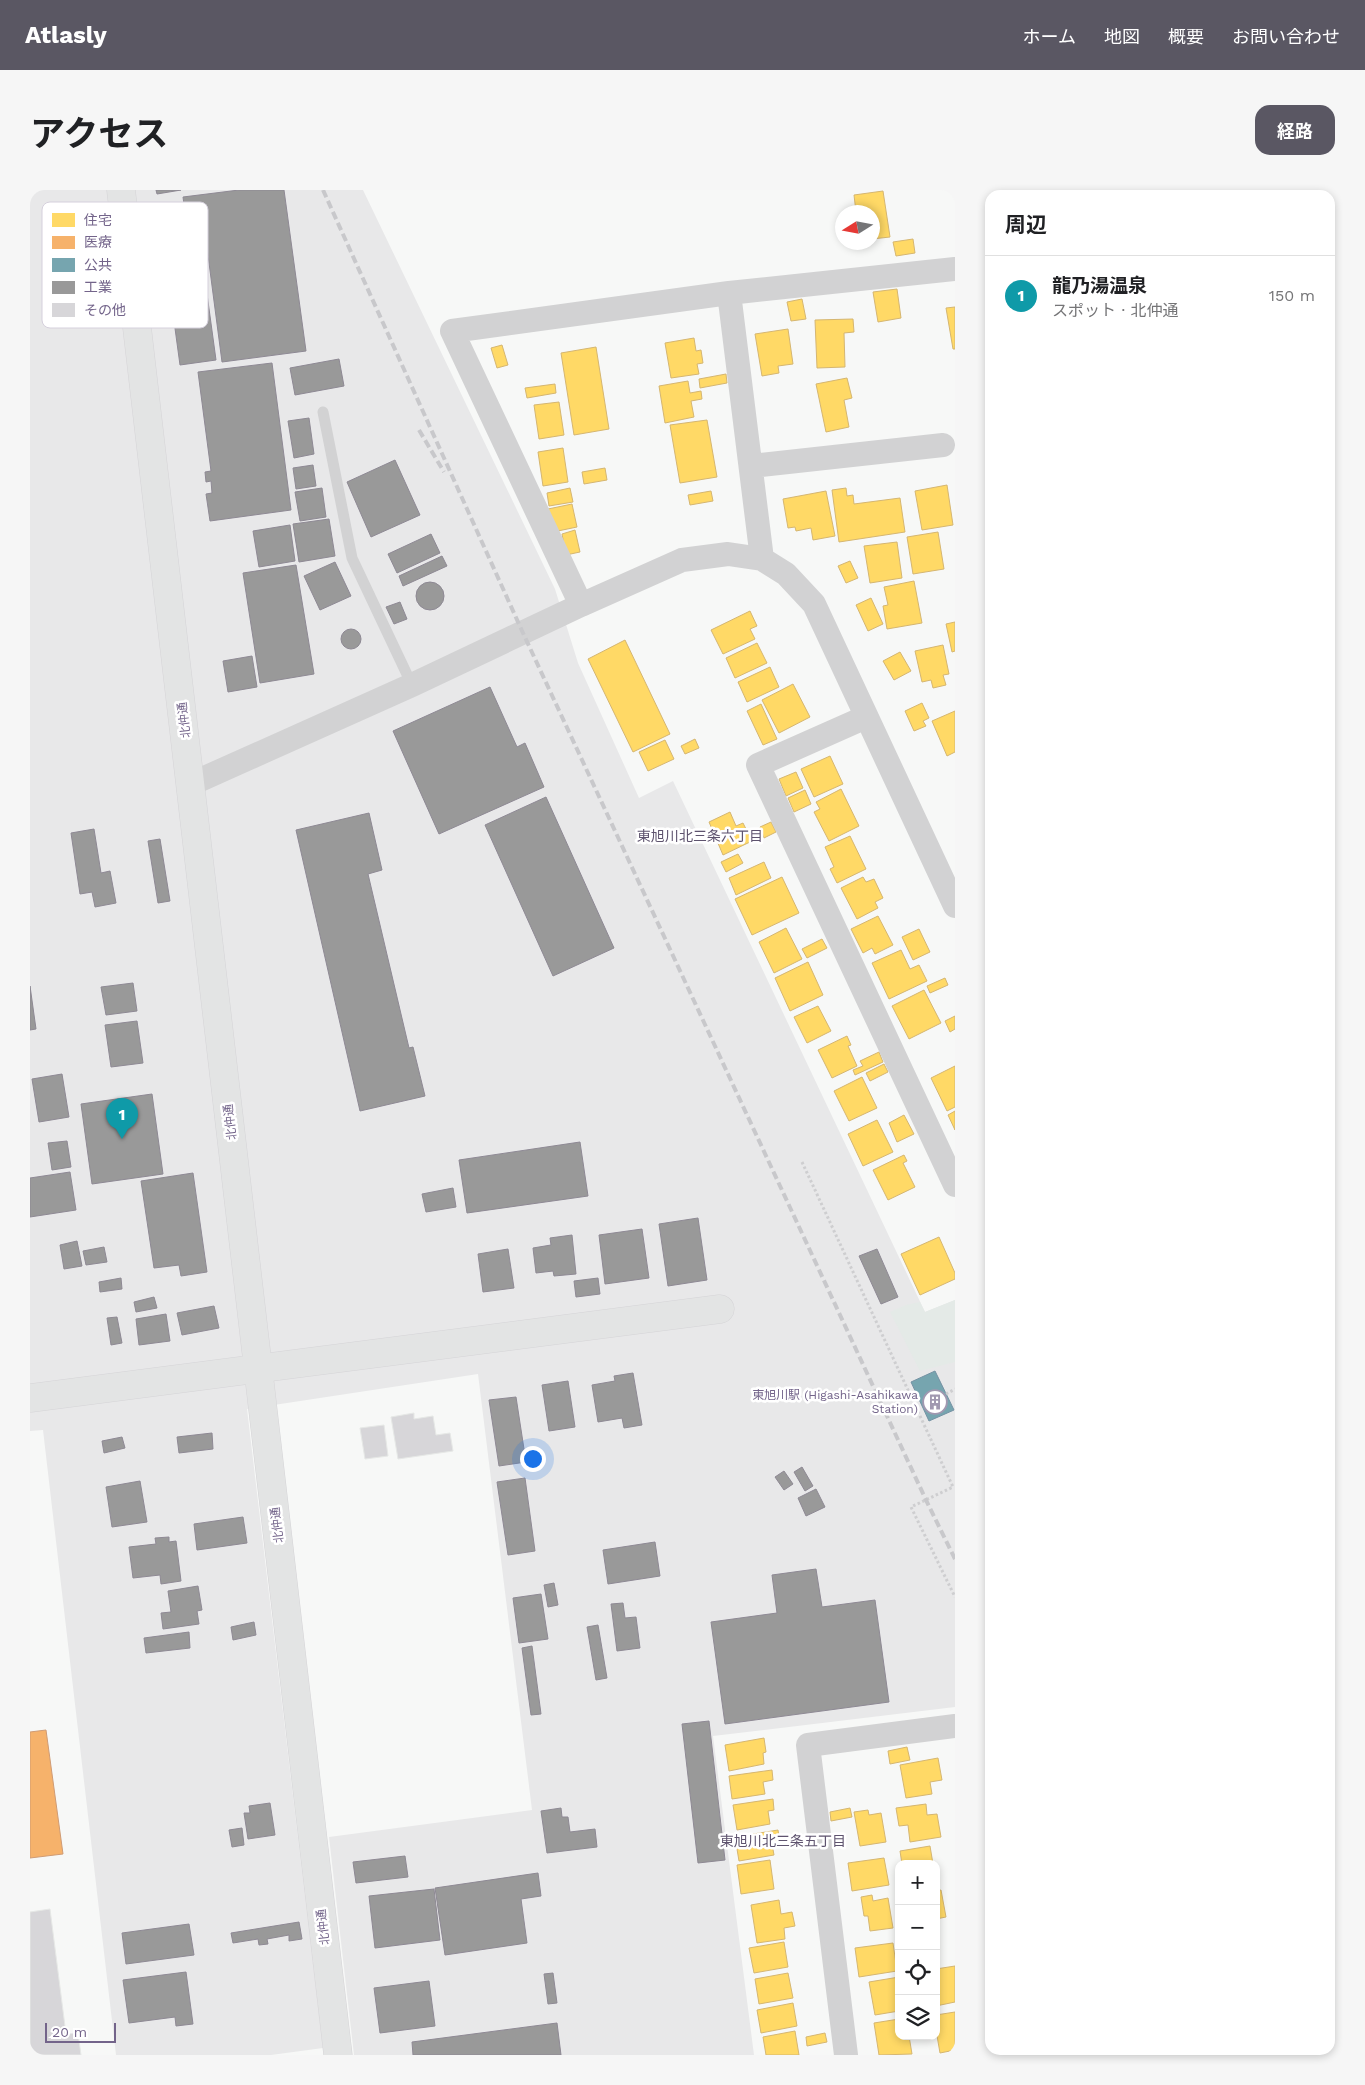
<!DOCTYPE html>
<html lang="ja">
<meta charset="utf-8">
<style>
body{margin:0;font-family:"Work Sans","Noto Sans JP",sans-serif;background:#f6f6f6;color:#202124}
.controls{position:absolute;right:15px;bottom:15px;display:grid;overflow:hidden;border-radius:10px;box-shadow:0 2px 8px #0003}
.controls button{width:45px;height:45px;display:grid;place-items:center;padding:0;border:0;border-bottom:1px solid #e0e0e0;background:#fff;color:#202124;font:25px sans-serif}
.compass{position:absolute;left:805px;top:15px;width:45px;height:45px;border-radius:50%;background:#fff;box-shadow:0 2px 8px #0003;rotate:259deg}
.scale{position:absolute;left:15px;bottom:12px;width:71px;box-sizing:border-box;padding-left:5px;border:2px solid #73648a;border-top:0;font-size:14px;line-height:18px;white-space:nowrap;color:#73648a;-webkit-text-stroke:4px #fff;paint-order:stroke}
.you{position:absolute;left:502px;top:1268px;width:18px;height:18px;margin:-12px;border:4px solid #fff;border-radius:50%;background:#1a73e8;box-shadow:0 0 0 8px #1a73e833}
.badge{display:grid;place-items:center;width:32px;height:32px;border-radius:50%;background:#5a5763;color:#fff;font-size:16px;font-weight:700}
.pin{position:absolute;translate:-50% -41px;filter:drop-shadow(0 1px 2px #0008)}
.pin::after{content:'';position:absolute;top:26px;width:18px;height:15px;background:inherit;clip-path:polygon(0 0,100% 0,50% 100%)}
.list{margin:0;padding:0;list-style:none}
h2{display:flex;justify-content:space-between;align-items:center;height:65px;margin:0;padding:0 20px;font-size:21px}
h2 small{font-size:16px;font-weight:400;color:#757577}
.list li{display:grid;grid-template-columns:32px 1fr auto;gap:15px;align-items:center;box-sizing:border-box;height:80px;padding:0 20px;border-top:1px solid #e0e0e0}
.list b{display:block;font-size:19px;white-space:nowrap}
.list p{margin:0;font-size:16px;white-space:nowrap;color:#757577}
.list em{font-size:16px;font-style:normal;color:#757577}
.icon{flex:none;width:28px;height:28px;fill:none;stroke:currentColor;stroke-width:2;stroke-linecap:round;stroke-linejoin:round}
.map{position:relative;flex:none;width:925px;height:1865px;overflow:hidden;border-radius:15px}
header{display:flex;align-items:center;gap:30px;box-sizing:border-box;height:70px;padding:0 25px;background:#5a5763;color:#fff}
header strong{font-size:24px}
nav{display:flex;gap:28px;margin-inline-start:auto;font-size:18px}
.intro{display:flex;align-items:center;justify-content:space-between;box-sizing:border-box;height:120px;padding:0 30px}
h1{margin:0;font-size:35px}
.button{padding:12px 22px;border-radius:15px;background:#5a5763;color:#fff;font-size:18px;font-weight:700}
main{display:flex;gap:30px;padding:0 30px}
aside{flex:1;background:#fff;border-radius:15px;box-shadow:0 2px 8px #0003}
.map>svg:first-child{display:block}
.built{fill:#e8e8e9}
.green{fill:#e4eae7}
.homes{fill:#ffd966;stroke:#d5b671}
.health{fill:#f6b26b;stroke:#cf9b74}
.public{fill:#76a5af;stroke:#7592a4}
.industry{fill:#999;stroke:#8e8994}
.building{fill:#d7d6d9;stroke:#e6e8e6}
.lines{fill:none;stroke-linecap:round;stroke-linejoin:round}
.secondary-casing{stroke:#d5d4d7;stroke-width:29}
.path{stroke:#ceced0;stroke-width:3;stroke-dasharray:2.5 2.5;stroke-linecap:butt}
.lane{stroke:#d2d2d3;stroke-width:11}
.street{stroke:#d2d2d3;stroke-width:24}
.secondary{stroke:#e3e4e4;stroke-width:28}
.rail{stroke:#c8c8cb;stroke-width:4;stroke-dasharray:8 4;stroke-linecap:butt}
.labels{text-anchor:middle;dominant-baseline:central;stroke-width:5;stroke-linejoin:round;paint-order:stroke}
.street-label{font-size:12px;fill:#73648a;stroke:#fff}
.poi-label{font-size:12px;fill:#73648a;stroke:#fff;text-anchor:end}
.neighbourhood-label{font-size:14px;fill:#5e536e;stroke:#fff}
.key{fill:#fff;stroke:#d5d0dc;stroke-width:1}
.key-label{font-size:14px;fill:#73648a}
</style>
<header>
<strong>Atlasly</strong>
<nav><a>ホーム</a><a>地図</a><a>概要</a><a>お問い合わせ</a></nav>
</header>
<div class="intro"><h1>アクセス</h1><a class="button">経路</a></div>
<main>
<div class="map">
<svg width="925" height="1865" viewBox="0 0 925 1865">
<rect width="100%" height="100%" fill="#f7f8f7"/>
<path class="built" d="M 0,0 L 333,0 L 525,399 L 548,473 L 609,608 L 643,591 L 895,1122 L 925,1110 L 925,1517 L 683,1546 L 724,1865 L 324,1865 L 299,1647 L 502,1620 L 448,1184 L 217,1219 L 293,1858 L 241,1865 L 86,1865 L 13,1240 L 0,1241 Z"/>
<path class="green" d="M 925,1110 L 925,1172 L 890,1181 L 860,1122 L 876,1115 L 890,1112 L 895,1122 Z"/>
<path class="homes" d="M 853,1 L 860,47 L 842,49 L 842,22 L 826,22 L 824,5 Z
M 883,49 L 885,63 L 866,66 L 863,52 Z
M 867,99 L 871,128 L 848,132 L 843,102 Z
M 772,109 L 776,129 L 761,131 L 757,112 Z
M 925,117 L 925,159 L 923,159 L 916,118 Z
M 823,129 L 824,142 L 814,143 L 815,177 L 787,178 L 785,130 Z
M 758,139 L 763,174 L 748,176 L 749,183 L 732,186 L 725,144 Z
M 664,148 L 666,161 L 671,160 L 673,173 L 667,174 L 669,184 L 641,188 L 635,153 Z
M 472,155 L 478,175 L 467,178 L 461,158 Z
M 566,157 L 579,239 L 544,245 L 531,163 Z
M 696,184 L 697,193 L 670,198 L 669,189 Z
M 817,188 L 822,208 L 814,210 L 819,237 L 796,242 L 786,194 Z
M 658,191 L 660,203 L 671,201 L 672,209 L 661,211 L 664,227 L 635,233 L 629,196 Z
M 525,194 L 526,203 L 497,208 L 495,198 Z
M 529,212 L 534,245 L 509,249 L 504,215 Z
M 677,230 L 687,287 L 650,293 L 640,235 Z
M 533,258 L 538,292 L 513,296 L 508,262 Z
M 575,278 L 577,290 L 554,294 L 552,282 Z
M 917,295 L 923,335 L 892,340 L 885,301 Z
M 540,298 L 543,312 L 519,316 L 517,303 Z
M 816,298 L 817,306 L 823,305 L 824,314 L 870,308 L 875,342 L 809,352 L 802,300 Z
M 681,301 L 683,311 L 660,315 L 658,305 Z
M 796,301 L 805,346 L 783,350 L 781,338 L 766,341 L 765,337 L 758,338 L 753,309 Z
M 542,314 L 547,337 L 523,342 L 518,319 Z
M 545,340 L 550,362 L 536,365 L 532,344 Z
M 908,342 L 914,379 L 883,384 L 877,347 Z
M 867,352 L 872,388 L 840,393 L 834,356 Z
M 820,371 L 828,388 L 816,393 L 808,376 Z
M 884,391 L 892,433 L 857,439 L 853,416 L 858,415 L 854,397 Z
M 841,408 L 853,434 L 838,441 L 826,415 Z
M 720,421 L 727,436 L 720,439 L 725,449 L 693,464 L 681,440 Z
M 925,432 L 925,461 L 922,462 L 916,434 Z
M 595,450 L 640,544 L 603,562 L 558,469 Z
M 727,453 L 737,473 L 705,488 L 696,468 Z
M 913,455 L 919,484 L 913,485 L 916,495 L 903,498 L 901,490 L 892,492 L 885,461 Z
M 870,462 L 881,481 L 864,490 L 853,471 Z
M 740,477 L 749,497 L 717,512 L 708,492 Z
M 763,494 L 780,527 L 749,543 L 732,510 Z
M 892,513 L 899,528 L 893,531 L 896,536 L 884,541 L 875,521 Z
M 731,514 L 747,549 L 733,555 L 717,521 Z
M 925,521 L 925,562 L 917,566 L 902,531 Z
M 665,549 L 669,558 L 655,564 L 651,556 Z
M 635,550 L 644,569 L 618,581 L 609,562 Z
M 800,566 L 813,594 L 784,607 L 771,579 Z
M 766,582 L 773,598 L 756,606 L 749,589 Z
M 811,599 L 829,636 L 799,651 L 784,622 L 790,619 L 786,612 Z
M 775,600 L 781,614 L 764,622 L 758,608 Z
M 700,622 L 706,636 L 713,633 L 722,651 L 693,665 L 679,632 Z
M 741,632 L 746,642 L 734,648 L 730,637 Z
M 820,646 L 836,679 L 807,693 L 800,679 L 804,677 L 795,657 Z
M 708,664 L 713,673 L 696,682 L 691,672 Z
M 734,672 L 741,688 L 706,705 L 699,688 Z
M 752,687 L 769,723 L 722,745 L 705,709 Z
M 833,687 L 836,692 L 844,689 L 853,708 L 845,712 L 848,718 L 827,729 L 811,698 Z
M 848,726 L 863,755 L 845,764 L 842,758 L 833,763 L 821,739 Z
M 756,738 L 772,769 L 744,783 L 729,752 Z
M 889,739 L 900,762 L 883,770 L 872,747 Z
M 792,749 L 797,758 L 777,768 L 772,759 Z
M 871,760 L 880,779 L 889,775 L 897,791 L 859,809 L 842,773 Z
M 778,772 L 793,805 L 760,821 L 745,788 Z
M 915,788 L 918,795 L 900,803 L 897,796 Z
M 894,800 L 911,833 L 879,849 L 862,816 Z
M 788,816 L 801,841 L 777,853 L 764,827 Z
M 925,826 L 925,839 L 920,842 L 915,831 Z
M 817,846 L 821,855 L 818,856 L 827,876 L 802,888 L 788,860 Z
M 849,862 L 853,872 L 825,885 L 823,880 L 833,876 L 830,871 Z
M 854,874 L 858,882 L 840,891 L 836,883 Z
M 925,876 L 925,917 L 917,921 L 901,888 Z
M 832,887 L 847,918 L 819,931 L 804,901 Z
M 925,921 L 925,940 L 918,925 Z
M 874,925 L 884,944 L 867,952 L 859,933 Z
M 847,930 L 863,962 L 833,976 L 818,944 Z
M 874,965 L 877,971 L 873,973 L 885,997 L 858,1010 L 843,980 Z
M 909,1047 L 925,1083 L 925,1089 L 890,1105 L 871,1064 Z
M 734,1548 L 736,1562 L 733,1563 L 734,1574 L 699,1581 L 695,1555 Z
M 877,1557 L 880,1570 L 860,1574 L 858,1561 Z
M 908,1568 L 912,1590 L 900,1592 L 902,1604 L 876,1608 L 870,1575 Z
M 742,1580 L 743,1590 L 733,1592 L 735,1604 L 702,1609 L 699,1586 Z
M 743,1609 L 744,1620 L 738,1621 L 740,1634 L 707,1640 L 703,1615 Z
M 896,1614 L 897,1625 L 907,1624 L 911,1647 L 880,1652 L 878,1635 L 869,1636 L 866,1618 Z
M 820,1618 L 822,1627 L 801,1631 L 800,1622 Z
M 838,1620 L 839,1625 L 851,1623 L 856,1652 L 830,1656 L 824,1622 Z
M 748,1640 L 750,1653 L 742,1654 L 744,1665 L 709,1671 L 705,1647 Z
M 900,1656 L 903,1674 L 872,1674 L 870,1661 Z
M 854,1668 L 859,1695 L 822,1701 L 818,1673 Z
M 740,1670 L 744,1699 L 711,1704 L 707,1675 Z
M 911,1700 L 916,1727 L 906,1729 L 906,1701 Z
M 842,1705 L 843,1711 L 858,1708 L 863,1738 L 840,1741 L 838,1726 L 834,1726 L 831,1707 Z
M 749,1710 L 751,1724 L 762,1722 L 765,1736 L 754,1738 L 755,1749 L 727,1753 L 721,1715 Z
M 754,1752 L 758,1777 L 724,1783 L 719,1758 Z
M 863,1753 L 867,1781 L 829,1787 L 825,1758 Z
M 925,1776 L 925,1812 L 906,1816 L 906,1779 Z
M 758,1783 L 763,1808 L 729,1814 L 725,1789 Z
M 869,1787 L 869,1821 L 845,1825 L 839,1792 Z
M 763,1813 L 767,1836 L 731,1843 L 727,1820 Z
M 925,1822 L 925,1860 L 910,1863 L 906,1840 L 906,1825 Z
M 869,1829 L 869,1846 L 879,1846 L 882,1864 L 849,1865 L 844,1833 Z
M 765,1841 L 769,1865 L 736,1865 L 733,1847 Z
M 795,1843 L 797,1852 L 777,1856 L 776,1847 Z"/>
<path class="health" d="M 16,1540 L 33,1664 L 0,1668 L 0,1542 Z"/>
<path class="public" d="M 905,1181 L 924,1220 L 899,1231 L 881,1192 Z"/>
<path class="industry" d="M 126,0 L 151,0 L 127,4 Z
M 209,0 L 254,0 L 276,161 L 192,172 L 176,50 L 159,52 L 153,7 Z
M 177,104 L 186,170 L 150,175 L 141,109 Z
M 309,169 L 314,196 L 265,205 L 260,178 Z
M 242,173 L 261,320 L 180,331 L 176,304 L 182,303 L 181,291 L 176,292 L 175,282 L 181,281 L 168,182 Z
M 279,228 L 284,264 L 264,268 L 258,231 Z
M 365,270 L 390,325 L 341,347 L 317,292 Z
M 283,275 L 286,296 L 266,299 L 263,278 Z
M 292,298 L 296,327 L 270,331 L 265,302 Z
M 299,329 L 305,366 L 269,372 L 263,334 Z
M 260,335 L 265,371 L 229,377 L 223,341 Z
M 401,344 L 410,363 L 367,383 L 358,364 Z
M 412,366 L 417,376 L 373,396 L 369,386 Z
M 305,372 L 321,406 L 290,420 L 274,386 Z
M 266,375 L 284,484 L 230,493 L 213,383 Z
M386 406a14 14 0 1 1 28 0a14 14 0 1 1-28 0Z
M 370,412 L 377,429 L 364,434 L 356,417 Z
M311 449a10 10 0 1 1 20 0a10 10 0 1 1-20 0Z
M 222,466 L 227,497 L 198,502 L 193,471 Z
M 460,497 L 487,557 L 495,553 L 514,597 L 409,644 L 363,541 Z
M 516,607 L 584,758 L 523,786 L 455,635 Z
M 339,623 L 352,680 L 338,684 L 379,858 L 383,857 L 395,906 L 330,921 L 266,640 Z
M 64,639 L 71,683 L 80,681 L 86,713 L 65,717 L 62,702 L 50,704 L 41,643 Z
M 130,649 L 140,711 L 128,713 L 118,651 Z
M 103,793 L 107,821 L 76,825 L 71,797 Z
M 0,796 L 6,839 L 0,840 Z
M 107,831 L 113,873 L 81,877 L 75,835 Z
M 32,884 L 39,927 L 9,932 L 2,889 Z
M 122,904 L 133,984 L 62,994 L 51,914 Z
M 37,951 L 41,977 L 22,980 L 18,953 Z
M 550,952 L 558,1006 L 437,1023 L 429,970 Z
M 40,982 L 46,1020 L 0,1027 L 0,988 Z
M 163,983 L 177,1082 L 151,1086 L 149,1075 L 124,1078 L 111,991 Z
M 423,998 L 426,1017 L 396,1022 L 392,1004 Z
M 668,1028 L 677,1090 L 638,1096 L 629,1034 Z
M 612,1039 L 619,1088 L 575,1094 L 569,1045 Z
M 542,1045 L 546,1084 L 524,1086 L 523,1081 L 506,1083 L 503,1058 L 521,1055 L 520,1048 Z
M 47,1051 L 52,1076 L 34,1079 L 30,1055 Z
M 74,1057 L 77,1072 L 56,1075 L 53,1061 Z
M 478,1059 L 484,1098 L 453,1102 L 448,1064 Z
M 847,1059 L 868,1107 L 851,1114 L 829,1066 Z
M 91,1088 L 92,1099 L 70,1102 L 69,1092 Z
M 568,1088 L 570,1104 L 546,1107 L 544,1091 Z
M 124,1107 L 127,1118 L 106,1122 L 104,1112 Z
M 184,1116 L 189,1138 L 152,1145 L 147,1123 Z
M 136,1124 L 140,1151 L 109,1155 L 106,1129 Z
M 87,1127 L 92,1153 L 81,1155 L 77,1128 Z
M 603,1183 L 612,1235 L 594,1238 L 592,1228 L 568,1232 L 562,1195 L 585,1191 L 584,1186 Z
M 538,1191 L 545,1237 L 519,1241 L 512,1195 Z
M 486,1207 L 496,1272 L 469,1276 L 459,1210 Z
M 182,1243 L 183,1259 L 149,1263 L 147,1247 Z
M 92,1247 L 95,1258 L 74,1263 L 72,1251 Z
M 772,1277 L 783,1296 L 775,1301 L 764,1282 Z
M 754,1281 L 763,1294 L 754,1300 L 745,1287 Z
M 495,1288 L 505,1361 L 478,1365 L 467,1292 Z
M 110,1291 L 117,1332 L 82,1337 L 76,1297 Z
M 786,1299 L 795,1317 L 776,1326 L 768,1308 Z
M 213,1327 L 217,1353 L 167,1360 L 164,1334 Z
M 139,1347 L 139,1352 L 146,1351 L 151,1391 L 131,1394 L 130,1385 L 103,1388 L 99,1357 L 126,1354 L 125,1348 Z
M 625,1352 L 630,1386 L 578,1394 L 573,1360 Z
M 786,1379 L 792,1417 L 845,1410 L 859,1512 L 695,1534 L 681,1432 L 747,1423 L 742,1385 Z
M 524,1393 L 528,1415 L 518,1417 L 514,1395 Z
M 168,1396 L 172,1420 L 167,1421 L 169,1434 L 133,1439 L 131,1423 L 141,1422 L 138,1401 Z
M 511,1404 L 518,1449 L 489,1453 L 483,1408 Z
M 593,1413 L 595,1428 L 606,1427 L 610,1458 L 587,1461 L 581,1414 Z
M 224,1432 L 226,1445 L 203,1450 L 201,1437 Z
M 568,1435 L 577,1488 L 566,1490 L 557,1437 Z
M 159,1442 L 160,1458 L 116,1463 L 114,1448 Z
M 502,1456 L 511,1524 L 501,1525 L 492,1458 Z
M 679,1531 L 695,1670 L 668,1673 L 652,1534 Z
M 240,1613 L 245,1645 L 218,1649 L 214,1623 L 220,1623 L 219,1616 Z
M 531,1618 L 532,1627 L 538,1627 L 540,1642 L 565,1639 L 567,1657 L 517,1663 L 511,1621 Z
M 212,1638 L 214,1655 L 202,1657 L 199,1640 Z
M 375,1666 L 378,1687 L 326,1693 L 323,1672 Z
M 508,1683 L 511,1706 L 491,1709 L 497,1753 L 415,1765 L 405,1698 Z
M 404,1699 L 410,1750 L 345,1758 L 339,1706 Z
M 269,1732 L 272,1749 L 259,1751 L 259,1745 L 237,1749 L 238,1754 L 229,1755 L 228,1749 L 203,1753 L 201,1743 Z
M 159,1734 L 164,1765 L 96,1774 L 92,1743 Z
M 156,1782 L 163,1834 L 146,1836 L 145,1827 L 99,1833 L 93,1790 Z
M 523,1783 L 527,1813 L 518,1814 L 514,1784 Z
M 399,1791 L 405,1836 L 350,1843 L 344,1798 Z
M 527,1833 L 531,1865 L 383,1865 L 382,1852 Z"/>
<path class="building" d="M 384,1223 L 384,1229 L 403,1226 L 406,1245 L 420,1243 L 423,1261 L 368,1269 L 361,1227 Z
M 354,1235 L 358,1266 L 335,1269 L 330,1238 Z
M 20,1719 L 36,1844 L 48,1843 L 51,1865 L 0,1865 L 0,1722 Z"/>
<g class="lines">
<g class="secondary-casing">
<path id="secondary" d="M 91,0 L 308,1865
M 0,1208 L 690,1119"/>
</g>
<path class="path" d="M 772,972 L 923,1297 L 881,1317 L 925,1407
M 916,1204 L 925,1199"/>
<path class="lane" d="M 293,222 L 322,368 L 382,495"/>
<path class="street" d="M 699,103 L 732,369
M 722,276 L 913,255
M 551,415 L 422,141 L 699,103 L 925,79
M 836,527 L 728,575 L 925,995
M 161,594 L 382,495 L 551,415 L 652,370 L 698,364 L 732,369 L 756,384 L 784,414 L 925,716
M 816,1865 L 778,1555 L 925,1536"/>
<use href="#secondary" class="secondary"/>
<path class="rail" d="M 293,0 L 493,443 L 896,1310 L 925,1369
M 389,240 L 414,282"/>
</g>
<defs>
<g id="building-ring" transform="scale(1.25)"><circle r="9.5" fill="#fff" stroke="#a198b0" stroke-width="1.5"/><path d="M-4-6H4V6H1V3H-1V6H-4ZM-2.5-4.3h1.7v1.8h-1.7ZM.8-4.3h1.7v1.8H.8ZM-2.5-1h1.7V.8h-1.7ZM.8-1h1.7V.8H.8Z" fill="#a198b0"/></g>
</defs>
<g fill-rule="evenodd">
<use href="#building-ring" x="905" y="1212"/>
</g>
<g class="labels">
<g class="street-label">
<text transform="translate(154 530) rotate(-97)">北仲通</text>
<text transform="translate(200 932) rotate(-97)">北仲通</text>
<text transform="translate(247 1335) rotate(-97)">北仲通</text>
<text transform="translate(293 1737) rotate(-97)">北仲通</text>
</g>
<g class="poi-label">
<text x="888" y="1205">東旭川駅 (Higashi-Asahikawa<tspan x="888" dy="14">Station)</tspan></text>
</g>
<g class="neighbourhood-label">
<text x="670" y="646">東旭川北三条六丁目</text>
<text x="753" y="1651">東旭川北三条五丁目</text>
</g>
</g>
<rect x="12" y="12" width="166" height="126" rx="8" class="key"/>
<rect x="22" y="23" width="23" height="14" fill="#ffd966"/>
<rect x="22" y="46" width="23" height="13" fill="#f6b26b"/>
<rect x="22" y="68" width="23" height="14" fill="#76a5af"/>
<rect x="22" y="91" width="23" height="13" fill="#999"/>
<rect x="22" y="113" width="23" height="14" fill="#d7d6d9"/>
<g class="key-label">
<text x="54" y="35">住宅</text>
<text x="54" y="57">医療</text>
<text x="54" y="80">公共</text>
<text x="54" y="102">工業</text>
<text x="54" y="125">その他</text>
</g>
</svg>
<div class="controls">
<button>+</button>
<button>−</button>
<button><svg class="icon" aria-label="locate" viewBox="0 0 24 24"><circle cx="12" cy="12" r="6"/><path d="M12 2v4M12 18v4M2 12h4M18 12h4"/></svg></button>
<button><svg class="icon" aria-label="layers" viewBox="0 0 24 24"><path d="M12 4l9 5-9 5-9-5zM3 14l9 5 9-5"/></svg></button>
</div>
<svg class="compass" viewBox="-18 -18 36 36"><path d="M0-13l5 13h-10z" fill="#e53935"/><path d="M0 13l5-13h-10z" fill="#757577"/></svg>
<div class="scale">20 m</div>
<div class="you"></div>
<div class="pin badge" style="left:92px;top:949px;background:#0f9aa8">1</div>
</div>
<aside>
<h2>周辺<small></small></h2>
<ul class="list">
<li><span class="badge" style="background:#0f9aa8">1</span><div><b>龍乃湯温泉</b><p>スポット · 北仲通</p></div><em>150 m</em></li>
</ul>
</aside>
</main>
